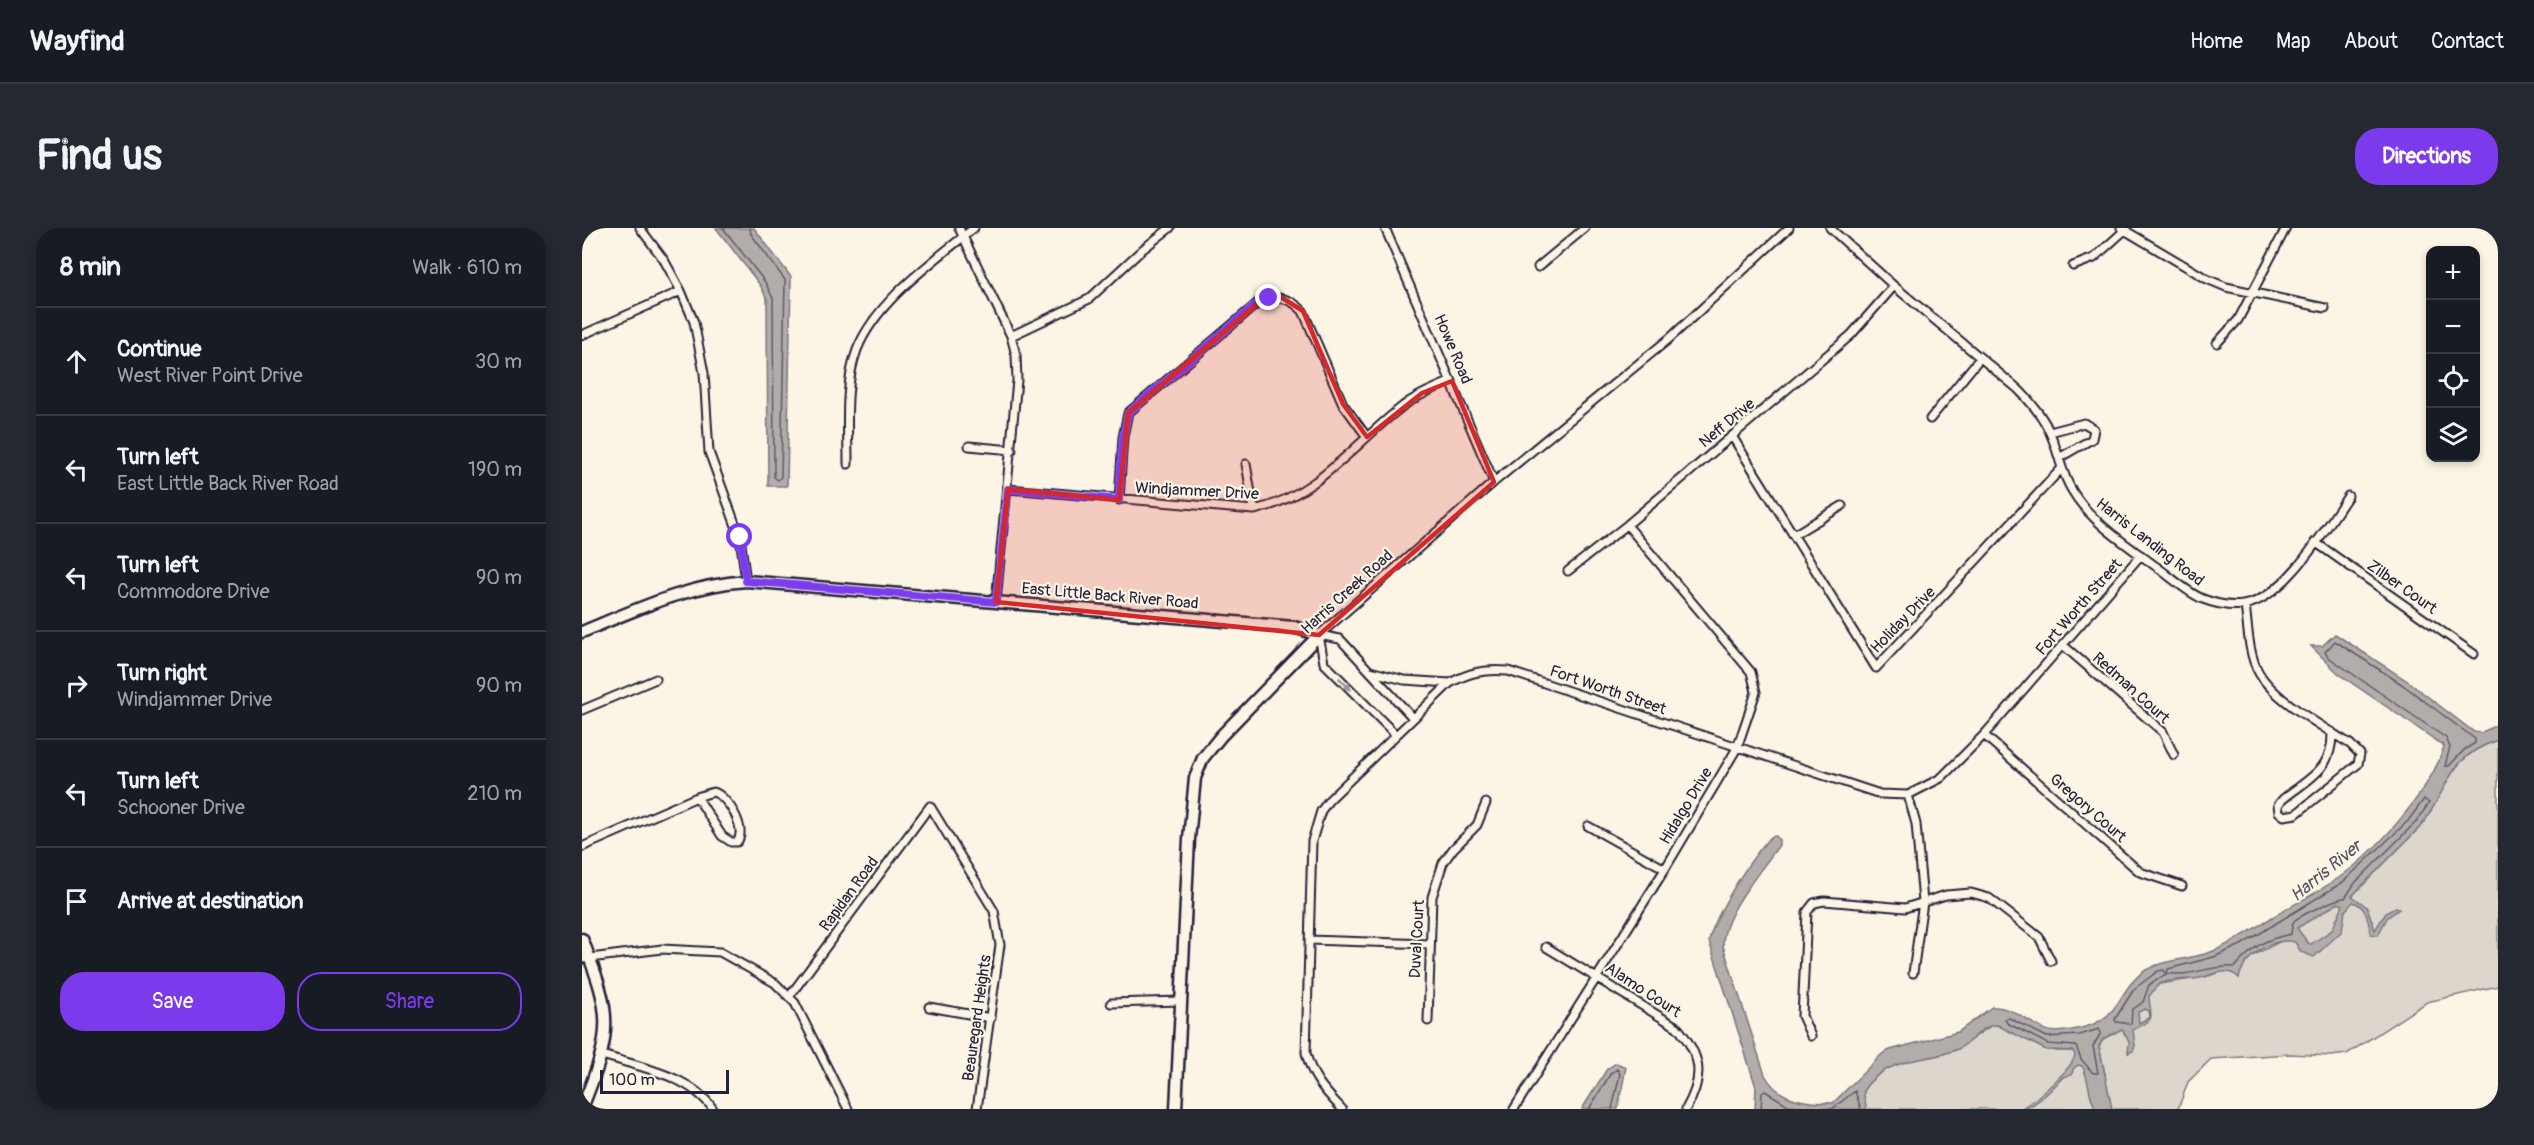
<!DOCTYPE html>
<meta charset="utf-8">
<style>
body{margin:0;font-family:Pangolin,sans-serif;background:#242831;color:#f1f3f6}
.controls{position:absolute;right:18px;top:18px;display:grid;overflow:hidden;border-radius:12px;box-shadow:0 3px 9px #0003}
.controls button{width:54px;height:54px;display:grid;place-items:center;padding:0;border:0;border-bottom:2px solid #363941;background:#171b24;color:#f1f3f6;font:30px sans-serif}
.scale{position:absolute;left:18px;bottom:15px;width:129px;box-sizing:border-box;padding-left:6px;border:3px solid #22223b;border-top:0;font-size:16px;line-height:21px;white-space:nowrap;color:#22223b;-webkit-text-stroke:4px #fcf5e5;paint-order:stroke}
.stop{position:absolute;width:18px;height:18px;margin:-14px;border:4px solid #7c3aed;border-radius:50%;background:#fff}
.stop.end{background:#7c3aed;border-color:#fff;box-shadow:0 2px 6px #0008}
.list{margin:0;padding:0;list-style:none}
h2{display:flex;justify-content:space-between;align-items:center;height:78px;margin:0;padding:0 24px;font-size:26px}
h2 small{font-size:20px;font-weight:400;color:#9ea1a6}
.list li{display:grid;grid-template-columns:39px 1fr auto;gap:18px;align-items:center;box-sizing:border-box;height:108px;padding:0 24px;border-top:2px solid #363941}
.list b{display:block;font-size:22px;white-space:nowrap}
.list p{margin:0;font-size:20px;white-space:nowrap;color:#9ea1a6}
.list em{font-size:20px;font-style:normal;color:#9ea1a6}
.actions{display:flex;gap:12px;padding:18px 24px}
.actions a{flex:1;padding:14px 0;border:2px solid #7c3aed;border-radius:24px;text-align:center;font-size:21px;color:#7c3aed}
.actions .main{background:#7c3aed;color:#fff}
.icon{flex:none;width:33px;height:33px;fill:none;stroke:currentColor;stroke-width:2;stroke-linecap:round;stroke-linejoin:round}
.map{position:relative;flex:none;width:1916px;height:881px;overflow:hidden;border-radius:24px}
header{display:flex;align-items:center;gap:36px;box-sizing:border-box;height:84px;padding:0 30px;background:#171b24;border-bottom:2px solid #363941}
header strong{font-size:28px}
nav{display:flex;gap:33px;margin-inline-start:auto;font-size:21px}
.intro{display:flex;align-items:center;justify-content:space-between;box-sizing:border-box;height:144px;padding:0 36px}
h1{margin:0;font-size:42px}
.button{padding:15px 27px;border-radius:24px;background:#7c3aed;color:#fff;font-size:21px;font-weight:700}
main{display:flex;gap:36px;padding:0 36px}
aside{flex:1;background:#171b24;border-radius:24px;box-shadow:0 3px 9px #0003}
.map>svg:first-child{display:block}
.green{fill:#dcd6cc;stroke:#7f7c84;stroke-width:1.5}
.water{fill:#b2adab;stroke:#78757e;stroke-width:1.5;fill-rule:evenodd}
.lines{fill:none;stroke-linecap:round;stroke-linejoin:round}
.shore{stroke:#5c5a68;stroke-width:1.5}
.street-casing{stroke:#22223b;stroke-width:11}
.secondary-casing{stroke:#22223b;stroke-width:15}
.street{stroke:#fcf5e5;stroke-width:7}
.secondary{stroke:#fcf5e5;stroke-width:10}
.oneway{fill:#9a9698}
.route{stroke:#7c3aed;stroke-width:8}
.marked{fill:#d62828;fill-opacity:0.2;stroke:#d62828;stroke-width:4.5;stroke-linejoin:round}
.labels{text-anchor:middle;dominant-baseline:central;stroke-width:4.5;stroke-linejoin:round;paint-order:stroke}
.street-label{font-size:16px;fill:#22223b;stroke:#fcf5e5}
.water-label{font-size:18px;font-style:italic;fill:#545362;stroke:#fcf5e5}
</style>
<header>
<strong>Wayfind</strong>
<nav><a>Home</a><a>Map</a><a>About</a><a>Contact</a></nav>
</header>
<div class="intro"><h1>Find us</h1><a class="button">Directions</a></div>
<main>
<aside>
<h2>8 min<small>Walk · 610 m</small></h2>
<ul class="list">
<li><svg class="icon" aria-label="ahead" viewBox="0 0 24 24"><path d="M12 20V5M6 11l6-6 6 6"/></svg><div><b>Continue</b><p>West River Point Drive</p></div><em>30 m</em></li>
<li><svg class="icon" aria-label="left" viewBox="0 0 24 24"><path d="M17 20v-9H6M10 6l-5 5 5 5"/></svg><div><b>Turn left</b><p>East Little Back River Road</p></div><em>190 m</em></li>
<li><svg class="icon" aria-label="left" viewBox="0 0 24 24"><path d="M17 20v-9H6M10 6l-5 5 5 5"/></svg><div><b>Turn left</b><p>Commodore Drive</p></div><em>90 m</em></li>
<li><svg class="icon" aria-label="right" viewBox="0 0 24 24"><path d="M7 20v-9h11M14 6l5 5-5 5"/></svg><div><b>Turn right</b><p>Windjammer Drive</p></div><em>90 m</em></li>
<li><svg class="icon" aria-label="left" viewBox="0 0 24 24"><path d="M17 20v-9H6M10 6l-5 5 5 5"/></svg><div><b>Turn left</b><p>Schooner Drive</p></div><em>210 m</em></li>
<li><svg class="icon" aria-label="arrive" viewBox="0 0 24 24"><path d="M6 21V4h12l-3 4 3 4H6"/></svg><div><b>Arrive at destination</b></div></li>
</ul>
<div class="actions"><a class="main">Save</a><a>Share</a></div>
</aside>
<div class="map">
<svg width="1916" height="881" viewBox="0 0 1916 881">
<rect width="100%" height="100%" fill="#fcf5e5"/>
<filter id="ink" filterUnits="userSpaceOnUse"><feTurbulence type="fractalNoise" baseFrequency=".0167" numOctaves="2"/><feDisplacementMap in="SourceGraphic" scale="12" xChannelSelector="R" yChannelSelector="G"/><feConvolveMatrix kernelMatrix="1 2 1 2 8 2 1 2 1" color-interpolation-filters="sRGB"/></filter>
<g filter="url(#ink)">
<path class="green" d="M 1916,512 L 1916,758 L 1845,774 L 1765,826 L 1749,828 L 1708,826 L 1629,831 L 1606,854 L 1596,881 L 1261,881 L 1279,871 L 1285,857 L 1302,840 L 1317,834 L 1374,822 L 1410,797 L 1415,797 L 1474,823 L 1491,823 L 1523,846 L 1517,818 L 1521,811 L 1537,801 L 1559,770 L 1577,756 L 1623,749 L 1639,744 L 1697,714 L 1718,696 L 1770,668 L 1839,598 C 1867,561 1864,529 1916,512 Z"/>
<path class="water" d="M 134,0 L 172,0 L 209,49 L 205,258 L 186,258 L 185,71 L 178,57 Z
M 1753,406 L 1824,452 L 1892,504 L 1899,505 L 1916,496 L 1916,512 C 1864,529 1867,561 1839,598 L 1770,668 L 1785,679 L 1793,702 L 1804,685 L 1814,679 L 1817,681 L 1805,690 L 1796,707 L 1789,706 C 1786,693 1785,678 1771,674 L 1763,683 L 1760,703 L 1732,729 L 1719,724 L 1713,714 C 1690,709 1662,728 1657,750 C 1643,736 1627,750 1611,751 C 1600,751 1589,752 1577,756 L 1567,768 C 1568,791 1576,790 1551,802 L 1553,818 L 1551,823 L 1546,825 L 1547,814 L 1540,801 L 1521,811 L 1517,818 L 1530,881 L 1514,881 C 1506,868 1508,852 1500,838 L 1496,837 L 1491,841 L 1490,847 L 1481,849 C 1472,859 1451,881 1438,881 C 1450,875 1491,841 1493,827 L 1491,823 L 1464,822 L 1415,797 C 1400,797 1390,814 1376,821 C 1347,834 1315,828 1290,852 C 1287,855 1283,858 1282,863 C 1281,868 1284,875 1284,881 L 1173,881 L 1174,859 L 1127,713 C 1132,688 1170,627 1189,609 L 1194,608 L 1197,612 L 1197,617 C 1179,643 1140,687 1141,718 L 1183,847 C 1197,873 1224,875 1251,875 L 1300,826 L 1308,822 L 1376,804 L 1410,779 C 1430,777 1451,799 1467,803 C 1476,805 1486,803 1495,801 C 1542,792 1533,762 1564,742 C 1585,730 1612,732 1634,722 C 1654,713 1670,702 1689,690 C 1711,677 1734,665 1755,651 C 1792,626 1850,562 1862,518 L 1758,447 L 1729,418 L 1740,418 ZM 1756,675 L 1761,677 L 1750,702 L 1729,716 L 1726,715 L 1715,700 ZM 1563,781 L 1567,783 L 1568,789 L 1557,795 L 1556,784 Z
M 1034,835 L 1044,839 L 1036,881 L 1000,881 L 1025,841 Z"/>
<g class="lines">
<path class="shore" d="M 141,0 L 183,54 L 191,70 L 192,249 L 196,252 L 199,249 L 203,52 L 169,6 L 168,0
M 1753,413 L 1821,457 L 1893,511 L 1893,515 L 1882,522 L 1867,538 L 1863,538 L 1868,519 L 1864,510 L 1746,429 L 1743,424 Z
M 1842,571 L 1847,575 L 1834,594 L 1773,655 L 1763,670 C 1756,669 1720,687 1713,692 C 1709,696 1710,701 1709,706 C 1680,712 1673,718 1653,739 C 1630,736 1607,750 1585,745 L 1586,741 L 1632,729 L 1659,717 L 1761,654 L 1826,593 Z
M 1576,743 L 1582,742 L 1584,746 L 1567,757 L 1561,774 L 1550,782 L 1549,796 L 1534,794 L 1533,791 L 1552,761 Z
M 1427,790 L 1465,809 L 1498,807 L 1517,801 L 1519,805 L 1511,818 L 1516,845 L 1511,845 L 1499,831 L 1494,818 L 1466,816 L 1425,795 L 1423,791 Z
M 1007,881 L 1029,845 L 1035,841 L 1038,846 L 1030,881
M 1179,881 L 1180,865 L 1183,863 L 1206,877 L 1250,881 L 1273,863 L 1279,881"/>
<g class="street-casing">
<path id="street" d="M 58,0 L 82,32 L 99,63 L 112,94 L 122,145 L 127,224 L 158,309 L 164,353
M 377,0 L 429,108 L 434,127 L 435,152 L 414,374
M 803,0 L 912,254
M 1248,0 L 1312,58 L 1436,161 C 1449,174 1461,188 1468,205 C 1477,224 1479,246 1491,264 C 1509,294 1544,316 1572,337 C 1587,347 1604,364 1621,371 C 1634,376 1647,379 1661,377 C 1702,372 1744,300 1766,268
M 1539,0 L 1625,51 L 1644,59 L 1743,80
M 1491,38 L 1512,30 L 1544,1
M 956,39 L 1003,0
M 0,107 L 99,63
M 429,108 L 507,71 L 561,21 L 588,0
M 1635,115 L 1656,92 L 1704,0
M 1348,191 L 1398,130
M 1468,204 L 1502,195 L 1512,201 L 1510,211 L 1477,230
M 1150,208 L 1294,440 L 1480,240
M 387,218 L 430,222
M 266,236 C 266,199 262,157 275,122 C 294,73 352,33 392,0
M 664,236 L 672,282
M 426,261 L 672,282 C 734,269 773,215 821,178 C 836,167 853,160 870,153
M 537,272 L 541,209 L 546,185 L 677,74 C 695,67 707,69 721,83 L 761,176 L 785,209
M 1213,306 L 1260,278
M 1733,314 L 1892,426
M 986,343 L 1045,297 L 1269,107 L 1312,58
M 1663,377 C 1666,398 1666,426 1677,445 C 1693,472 1741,499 1768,516 L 1778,526 L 1776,536 L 1714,586 L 1702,588 L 1697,584 L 1696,577 L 1701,571 C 1727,550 1751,542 1750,504
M 737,407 L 912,254 L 1088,110 L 1207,0
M 737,407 L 742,435 L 813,506
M 737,407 L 758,411 L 830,489
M 1482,418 L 1581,504 L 1592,527
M 788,443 L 822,452 L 868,455
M 0,482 L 74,451
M 1402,507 L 1558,644 L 1600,658
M 1326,567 L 1334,596 L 1341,674 L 1331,745
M 1006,598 L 1083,641
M 0,619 L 115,569 L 131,564 C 145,567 166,601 155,614 L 149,614 L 140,608 L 115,569
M 727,712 L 848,716
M 964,719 L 1095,799 C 1119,827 1123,848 1104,881
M 0,731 L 80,721 L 138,724 L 193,755 L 213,775 L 266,881
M 207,769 L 348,578 L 412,683 L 418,717 L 395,881
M 529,775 L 599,773
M 347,779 L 409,790
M 846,793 L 850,669 L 861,635 L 871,621 L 895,597 L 904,575
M 1229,808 L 1220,788 L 1225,684 L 1232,675 L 1242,673 L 1323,680 L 1364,667 L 1389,665 L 1407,670 L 1457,709 L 1469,733
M 20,827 C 57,839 108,847 131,881
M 760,881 C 743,863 730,850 724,825 L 730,613 L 739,583 L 747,572 L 868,455 C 888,444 903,441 926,443 L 1298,566 L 1326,567 L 1359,550 L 1402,507 L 1559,327
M 932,881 L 1083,641 L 1155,520 L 1174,464 L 1169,444 L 1045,297"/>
</g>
<g class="secondary-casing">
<path id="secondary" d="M 0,404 C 53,382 106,357 164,353 L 712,399 L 737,407 L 639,508 L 621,530 L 613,550 L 607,611 L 594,881
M 0,711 C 31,787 31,803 0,880"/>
</g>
<use href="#street" class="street"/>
<use href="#secondary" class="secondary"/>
</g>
<defs><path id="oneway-solid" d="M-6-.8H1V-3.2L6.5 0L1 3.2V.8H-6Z" transform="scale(1.5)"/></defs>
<use class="oneway" href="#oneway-solid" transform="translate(763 456) rotate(45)"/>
</g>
<g class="lines" filter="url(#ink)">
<path class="route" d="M 158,309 L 164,353 L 414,374 L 426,261 L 537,272 L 541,209 L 546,185 L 677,74 L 687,70"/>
</g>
<path class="marked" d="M 699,69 L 721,83 L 761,176 L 785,209 L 840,165 L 870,153 L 912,254 L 737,407 L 414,374 L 426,261 L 537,272 L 546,185 L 677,74 Z"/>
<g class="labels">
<g class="street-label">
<text transform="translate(871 121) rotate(67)">Howe Road</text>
<text transform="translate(1145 195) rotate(-40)">Neff Drive</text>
<text transform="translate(615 263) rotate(3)">Windjammer Drive</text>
<text transform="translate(1568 314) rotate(38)">Harris Landing Road</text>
<text transform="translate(1820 359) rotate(35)">Zilber Court</text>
<text transform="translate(765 364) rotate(-42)">Harris Creek Road</text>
<text transform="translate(528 368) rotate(5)">East Little Back River Road</text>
<text transform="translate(1497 379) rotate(-49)">Fort Worth Street</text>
<text transform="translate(1321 392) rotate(-46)">Holiday Drive</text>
<text transform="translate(1549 460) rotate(42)">Redman Court</text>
<text transform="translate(1026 462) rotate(19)">Fort Worth Street</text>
<text transform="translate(1104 578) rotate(-59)">Hidalgo Drive</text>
<text transform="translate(1506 580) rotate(41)">Gregory Court</text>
<text transform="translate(267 666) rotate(-54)">Rapidan Road</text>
<text transform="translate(835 711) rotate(-87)">Duval Court</text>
<text transform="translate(1061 762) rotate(33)">Alamo Court</text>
<text transform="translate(395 790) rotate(-82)">Beauregard Heights</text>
</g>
<g class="water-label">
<text transform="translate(1744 643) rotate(-39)">Harris River</text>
</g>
</g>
</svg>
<div class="controls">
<button>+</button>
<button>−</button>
<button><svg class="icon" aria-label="locate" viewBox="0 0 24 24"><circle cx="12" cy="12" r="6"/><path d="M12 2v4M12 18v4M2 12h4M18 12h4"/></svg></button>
<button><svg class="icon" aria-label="layers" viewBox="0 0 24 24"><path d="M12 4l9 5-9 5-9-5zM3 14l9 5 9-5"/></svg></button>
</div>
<div class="scale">100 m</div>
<div class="stop" style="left:158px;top:309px"></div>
<div class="stop end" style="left:687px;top:70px"></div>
</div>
</main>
